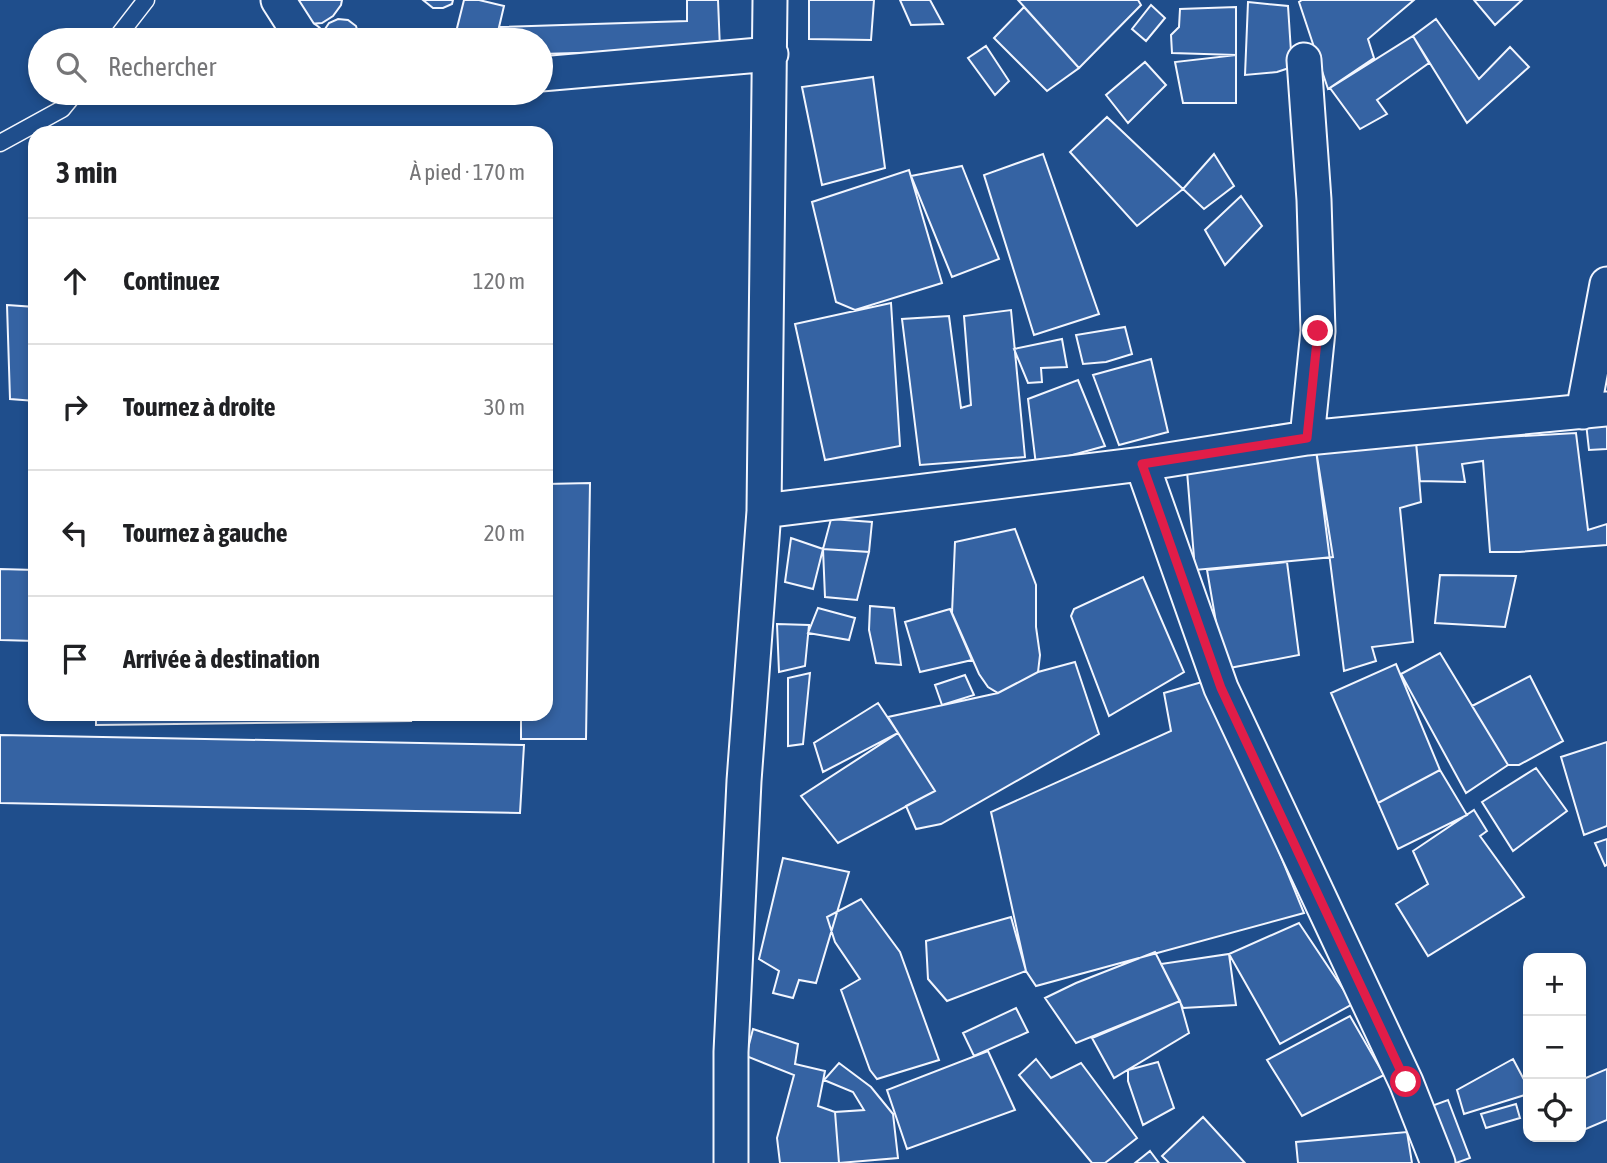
<!DOCTYPE html>
<html lang="fr">
<meta charset="utf-8">
<style>
body{margin:0;font-family:"Asap Condensed",sans-serif;background:#f2f2f2;color:#202124}
.controls{position:absolute;right:21px;bottom:21px;display:grid;overflow:hidden;border-radius:14px;box-shadow:0 4px 10px #0003}
.controls button{width:63px;height:63px;display:grid;place-items:center;padding:0;border:0;border-bottom:2px solid #e0e0e0;background:#fff;color:#202124;font:35px sans-serif}
.stop{position:absolute;width:21px;height:21px;margin:-16px;border:5px solid #e11d48;border-radius:50%;background:#fff}
.stop.end{background:#e11d48;border-color:#fff;box-shadow:0 2px 7px #0008}
.list{margin:0;padding:0;list-style:none}
h2{display:flex;justify-content:space-between;align-items:center;height:91px;margin:0;padding:0 28px;font-size:30px}
h2 small{font-size:23px;font-weight:400;color:#757577}
.list li{display:grid;grid-template-columns:46px 1fr auto;gap:21px;align-items:center;box-sizing:border-box;height:126px;padding:0 28px;border-top:2px solid #e0e0e0}
.list b{display:block;font-size:26px;white-space:nowrap}
.list em{font-size:23px;font-style:normal;color:#757577}
.icon{flex:none;width:38px;height:38px;fill:none;stroke:currentColor;stroke-width:2;stroke-linecap:round;stroke-linejoin:round}
.map{position:relative;flex:none;width:1607px;height:1163px;overflow:hidden}
.search{position:absolute;background:#fff;box-shadow:0 4px 10px #0003;left:28px;top:28px;width:525px;height:77px;display:flex;align-items:center;gap:18px;box-sizing:border-box;padding:0 24px;border-radius:38px;color:#757577;font-size:26px}
.panel{position:absolute;background:#fff;box-shadow:0 4px 10px #0003;left:28px;top:126px;width:525px;height:595px;border-radius:21px}
.map>svg:first-child{display:block}
.building{fill:#3563a3;stroke:#f2f6ff;stroke-width:2}
.lines{fill:none;stroke-linecap:round;stroke-linejoin:round}
.service-casing{stroke:#f2f6ff;stroke-width:19}
.minor-casing{stroke:#f2f6ff;stroke-width:37}
.service{stroke:#1f4e8c;stroke-width:16}
.minor{stroke:#1f4e8c;stroke-width:33}
.route{stroke:#e11d48;stroke-width:9}
</style>
<div class="map">
<svg width="1607" height="1163" viewBox="0 0 1607 1163">
<rect width="100%" height="100%" fill="#1f4e8c"/>
<path class="building" d="M 284,0 L 342,0 L 341,5 L 333,16 L 322,23 L 309,24 Z
M 423,0 L 453,0 L 452,4 L 443,8 L 433,8 Z
M 464,0 L 479,0 L 504,6 L 496,40 L 454,40 Z
M 687,0 L 718,0 L 720,49 L 541,54 L 541,40 L 501,40 L 501,27 L 687,21 Z
M 809,0 L 874,0 L 871,40 L 809,39 Z
M 900,0 L 930,0 L 943,24 L 911,25 Z
M 1018,0 L 1138,0 L 1141,5 L 1079,68 Z
M 1302,0 L 1414,0 L 1368,39 L 1374,58 L 1328,89 L 1299,2 Z
M 1474,0 L 1522,0 L 1495,25 Z
M 1248,2 L 1288,6 L 1292,67 L 1277,72 L 1245,75 Z
M 1151,5 L 1165,18 L 1146,41 L 1132,29 Z
M 1024,7 L 1079,68 L 1047,91 L 994,38 Z
M 1236,7 L 1236,55 L 1172,53 L 1171,35 L 1179,27 L 1180,9 Z
M 338,19 L 348,20 L 356,26 L 360,40 L 323,40 L 323,32 L 329,23 Z
M 1436,19 L 1479,79 L 1510,47 L 1529,67 L 1467,123 L 1413,36 Z
M 1413,36 L 1429,63 L 1377,100 L 1387,114 L 1360,129 L 1330,88 Z
M 986,46 L 1009,81 L 995,95 L 968,58 Z
M 1236,55 L 1236,103 L 1183,103 L 1175,62 Z
M 1145,62 L 1166,85 L 1128,123 L 1106,95 Z
M 873,77 L 885,168 L 822,185 L 802,87 Z
M 1107,117 L 1183,189 L 1137,226 L 1070,152 Z
M 1043,154 L 1099,314 L 1034,335 L 984,175 Z
M 1214,154 L 1234,186 L 1204,209 L 1183,189 Z
M 962,166 L 999,259 L 952,277 L 911,176 Z
M 909,170 L 942,283 L 855,310 L 836,302 L 812,202 Z
M 1241,196 L 1262,226 L 1225,265 L 1205,230 Z
M 891,303 L 900,446 L 825,460 L 795,324 Z
M 7,305 L 35,307 L 35,401 L 10,399 Z
M 1011,310 L 1025,457 L 920,465 L 902,319 L 949,316 L 961,408 L 971,405 L 964,316 Z
M 1125,327 L 1132,354 L 1106,362 L 1083,364 L 1076,335 Z
M 1062,339 L 1067,367 L 1041,368 L 1042,382 L 1028,383 L 1014,349 Z
M 1151,359 L 1168,432 L 1119,445 L 1093,375 Z
M 1078,380 L 1105,446 L 1036,465 L 1028,399 Z
M 1607,421 L 1607,449 L 1589,450 L 1586,423 Z
M 1576,433 L 1588,530 L 1607,524 L 1607,545 L 1519,552 L 1490,552 L 1483,461 L 1462,464 L 1465,482 L 1420,481 L 1416,442 Z
M 1416,442 L 1421,502 L 1400,508 L 1413,642 L 1372,647 L 1376,661 L 1344,671 L 1316,450 Z
M 1316,450 L 1333,557 L 1195,570 L 1187,471 Z
M 590,483 L 586,739 L 521,739 L 521,714 L 546,714 L 546,484 Z
M 831,519 L 872,522 L 869,552 L 823,549 Z
M 1015,529 L 1036,585 L 1036,627 L 1040,655 L 1038,672 L 998,693 L 988,687 L 979,674 L 952,613 L 955,542 Z
M 791,538 L 823,549 L 813,589 L 785,582 Z
M 823,549 L 869,552 L 857,600 L 825,597 Z
M 1287,562 L 1299,655 L 1224,669 L 1207,570 Z
M 0,569 L 35,570 L 35,641 L 0,640 Z
M 1440,575 L 1516,576 L 1505,627 L 1435,623 Z
M 1143,577 L 1184,672 L 1109,716 L 1071,616 L 1074,609 Z
M 870,606 L 894,608 L 901,665 L 876,663 L 869,630 Z
M 818,608 L 855,618 L 849,640 L 808,633 Z
M 950,609 L 972,660 L 920,672 L 905,622 Z
M 777,624 L 809,625 L 805,666 L 779,672 Z
M 1440,653 L 1508,765 L 1466,793 L 1401,674 Z
M 1075,662 L 1099,734 L 941,824 L 916,829 L 906,806 L 935,791 L 888,717 L 998,693 L 1038,672 Z
M 1396,664 L 1440,770 L 1378,803 L 1331,693 Z
M 810,673 L 803,744 L 788,746 L 788,678 Z
M 965,675 L 974,695 L 942,705 L 935,685 Z
M 1530,676 L 1563,741 L 1519,765 L 1508,765 L 1472,706 Z
M 1209,680 L 1304,913 L 1036,986 L 1026,971 L 991,812 L 1171,731 L 1164,693 Z
M 878,703 L 898,733 L 823,772 L 814,743 Z
M 96,714 L 410,714 L 411,721 L 96,725 Z
M 898,733 L 935,791 L 838,843 L 801,796 Z
M 0,735 L 524,745 L 520,813 L 0,803 Z
M 1607,742 L 1607,826 L 1584,835 L 1561,757 Z
M 1536,768 L 1567,811 L 1513,851 L 1482,802 Z
M 1440,770 L 1467,815 L 1398,849 L 1378,803 Z
M 1474,810 L 1487,831 L 1480,836 L 1524,897 L 1428,956 L 1396,904 L 1428,884 L 1413,851 Z
M 1607,839 L 1607,865 L 1605,866 L 1595,843 Z
M 783,858 L 849,872 L 816,983 L 799,980 L 793,998 L 773,993 L 779,971 L 759,959 Z
M 861,899 L 900,952 L 939,1060 L 877,1079 L 870,1070 L 841,990 L 860,979 L 835,942 L 827,917 Z
M 1011,917 L 1026,971 L 947,1001 L 928,979 L 926,941 Z
M 1299,923 L 1353,1004 L 1280,1044 L 1229,954 Z
M 1155,952 L 1180,1001 L 1076,1043 L 1045,998 L 1076,983 Z
M 1229,954 L 1236,1005 L 1183,1008 L 1161,964 Z
M 1180,1001 L 1189,1033 L 1114,1078 L 1092,1038 Z
M 1016,1008 L 1028,1032 L 974,1056 L 963,1033 Z
M 1350,1016 L 1384,1075 L 1302,1116 L 1267,1060 Z
M 753,1029 L 798,1044 L 795,1064 L 825,1071 L 818,1106 L 835,1112 L 839,1163 L 780,1163 L 777,1138 L 794,1075 L 746,1056 Z
M 988,1051 L 1015,1110 L 907,1149 L 887,1090 Z
M 1036,1059 L 1051,1078 L 1081,1063 L 1137,1138 L 1105,1163 L 1092,1163 L 1019,1075 Z
M 1513,1059 L 1528,1087 L 1528,1094 L 1464,1114 L 1457,1090 Z
M 1158,1062 L 1174,1108 L 1143,1125 L 1128,1081 L 1128,1070 Z
M 839,1063 L 871,1087 L 893,1114 L 898,1158 L 839,1163 L 835,1112 L 864,1110 L 853,1092 L 824,1080 Z
M 1607,1069 L 1607,1120 L 1581,1131 L 1581,1080 Z
M 1448,1100 L 1470,1158 L 1456,1163 L 1445,1163 L 1426,1108 Z
M 1516,1104 L 1520,1118 L 1486,1128 L 1481,1114 Z
M 1203,1117 L 1245,1163 L 1169,1163 L 1162,1156 Z
M 1407,1132 L 1412,1163 L 1298,1163 L 1296,1142 Z
M 1150,1151 L 1159,1163 L 1135,1163 Z"/>
<g class="lines">
<g class="service-casing">
<path id="service" d="M 115,40 L 146,0
M 0,143 L 62,109 L 75,93"/>
</g>
<g class="minor-casing">
<path id="minor" d="M 278,0 L 301,36 L 307,40
M 1304,60 L 1314,200 L 1318,331 L 1307,438
M 541,74 L 771,54
M 1583,412 L 1607,284
M 1142,464 L 1221,688 L 1406,1082 L 1438,1163
M 764,511 L 1142,464 L 1307,438 L 1607,409
M 731,1163 L 731,1052 L 744,781 L 764,511 L 770,0"/>
</g>
<use href="#service" class="service"/>
<use href="#minor" class="minor"/>
</g>
<g class="lines">
<path class="route" d="M 1318,331 L 1307,438 L 1142,464 L 1221,688 L 1406,1082"/>
</g>
</svg>
<div class="controls">
<button>+</button>
<button>−</button>
<button><svg class="icon" aria-label="locate" viewBox="0 0 24 24"><circle cx="12" cy="12" r="6"/><path d="M12 2v4M12 18v4M2 12h4M18 12h4"/></svg></button>
</div>
<div class="stop" style="left:1406px;top:1082px"></div>
<div class="stop end" style="left:1318px;top:331px"></div>
<div class="search"><svg class="icon" aria-label="search" viewBox="0 0 24 24"><circle cx="10" cy="10" r="6"/><path d="M15 15l6 6"/></svg>Rechercher</div>
<section class="panel">
<h2>3 min<small>À pied · 170 m</small></h2>
<ul class="list">
<li><svg class="icon" aria-label="ahead" viewBox="0 0 24 24"><path d="M12 20V5M6 11l6-6 6 6"/></svg><div><b>Continuez</b></div><em>120 m</em></li>
<li><svg class="icon" aria-label="right" viewBox="0 0 24 24"><path d="M7 20v-9h11M14 6l5 5-5 5"/></svg><div><b>Tournez à droite</b></div><em>30 m</em></li>
<li><svg class="icon" aria-label="left" viewBox="0 0 24 24"><path d="M17 20v-9H6M10 6l-5 5 5 5"/></svg><div><b>Tournez à gauche</b></div><em>20 m</em></li>
<li><svg class="icon" aria-label="arrive" viewBox="0 0 24 24"><path d="M6 21V4h12l-3 4 3 4H6"/></svg><div><b>Arrivée à destination</b></div></li>
</ul>
</section>
</div>
